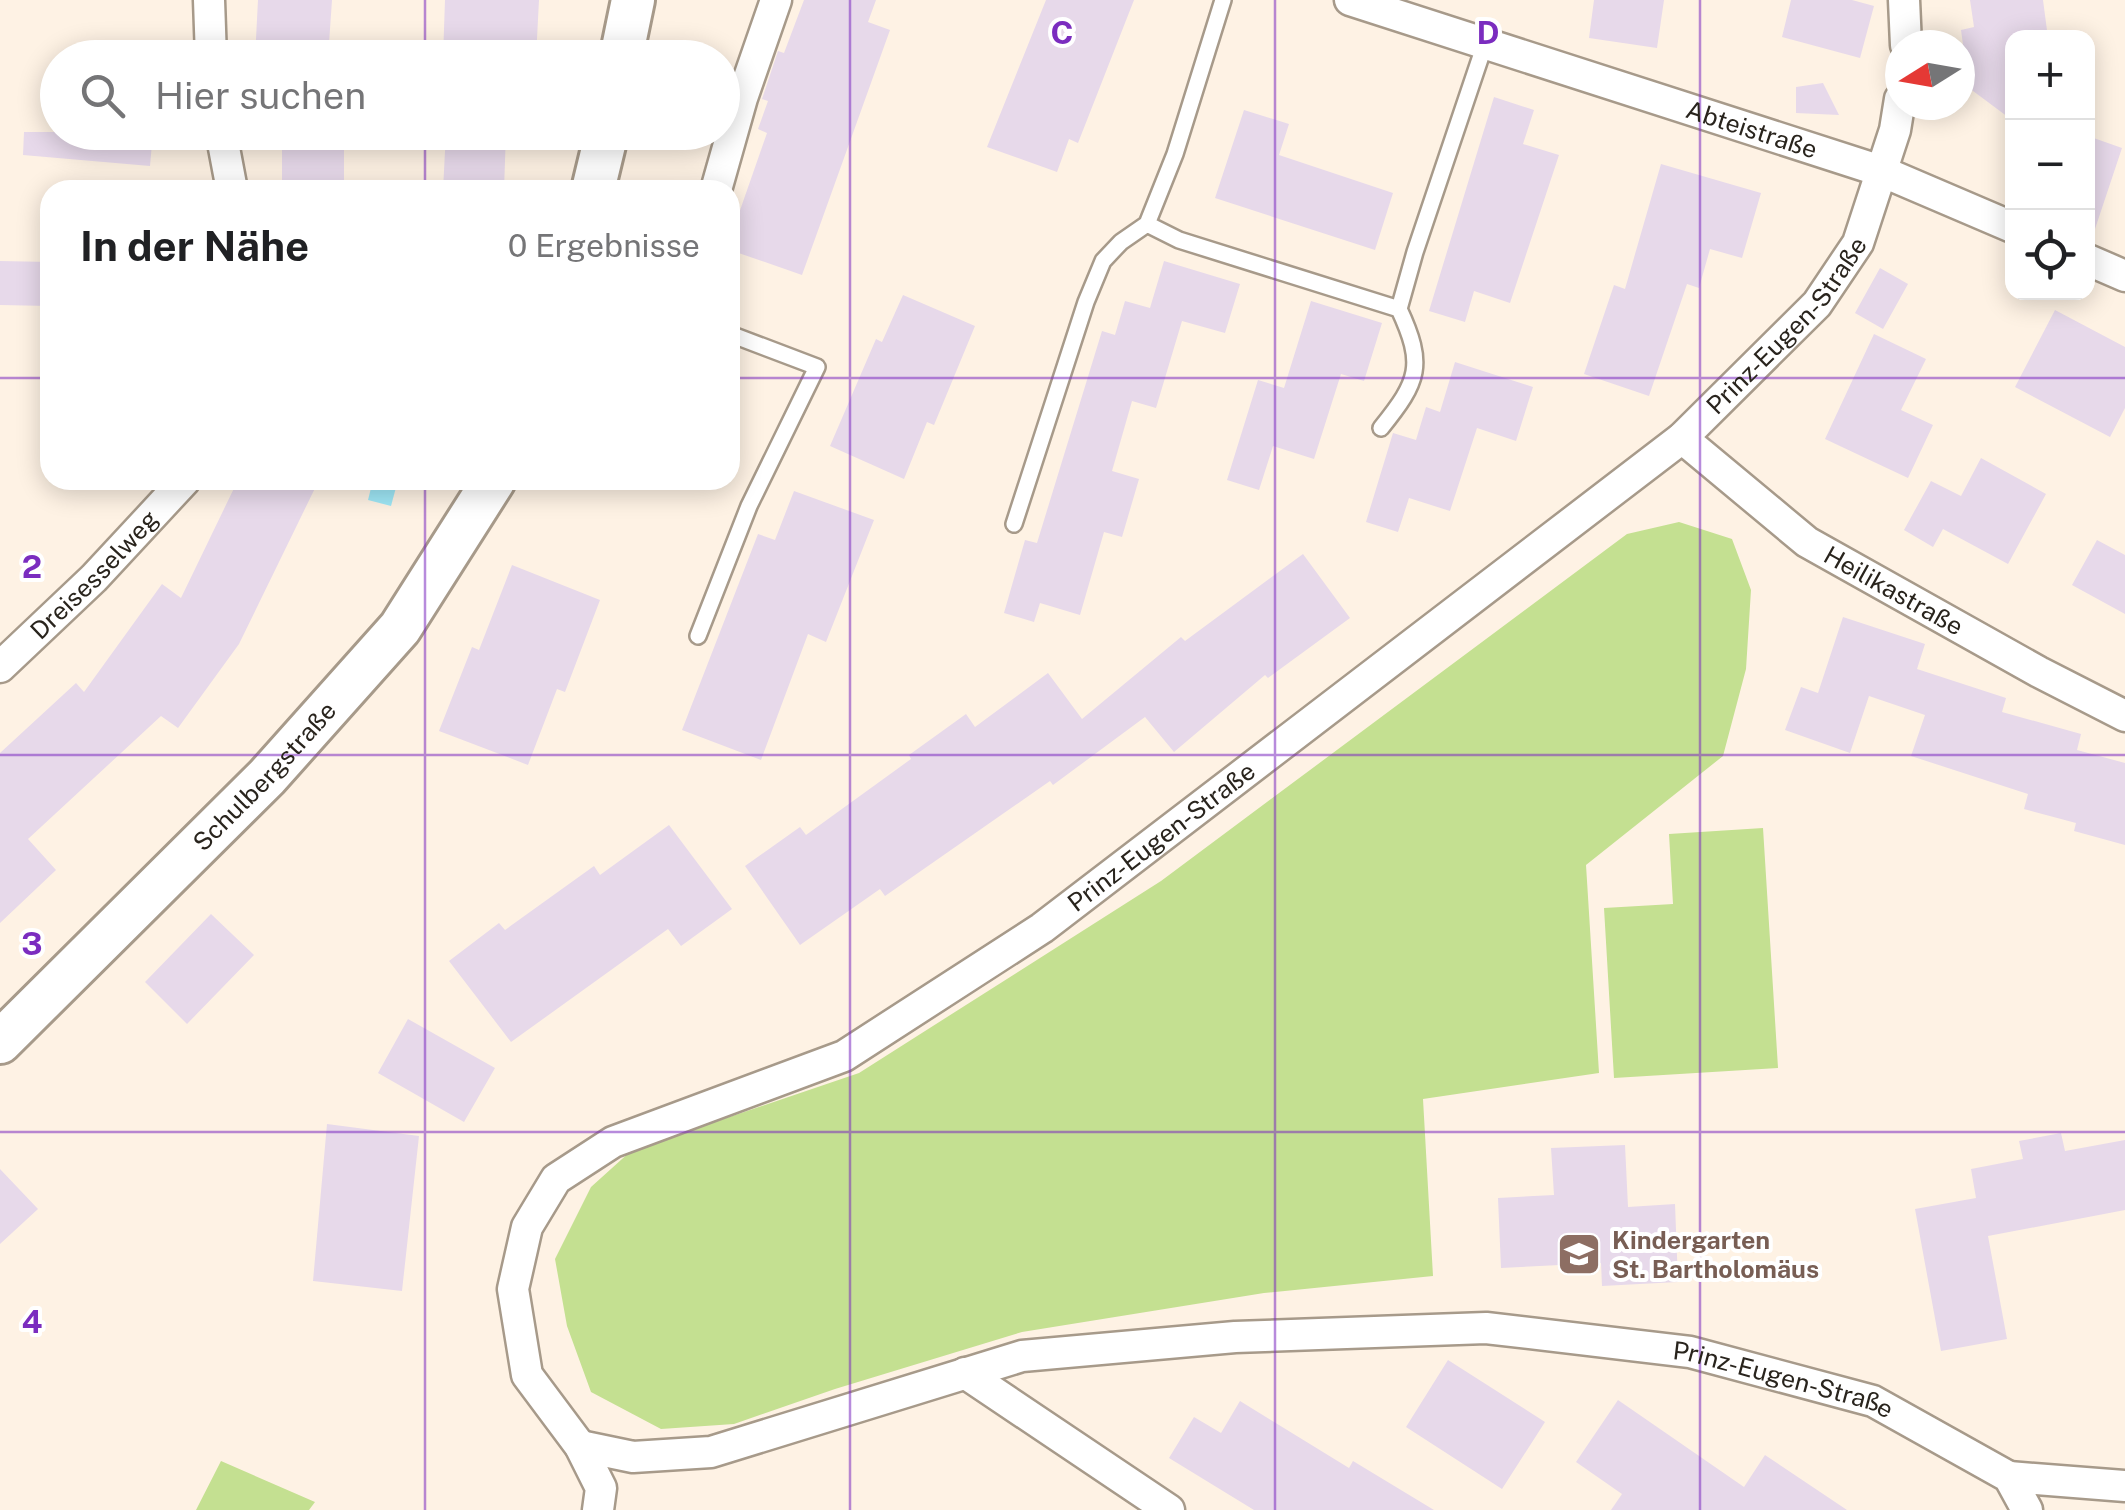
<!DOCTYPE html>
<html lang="de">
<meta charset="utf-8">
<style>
body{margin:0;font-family:"Public Sans",sans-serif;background:#f2f2f2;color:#202124}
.controls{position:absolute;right:30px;top:30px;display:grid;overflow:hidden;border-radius:20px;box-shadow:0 5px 25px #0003}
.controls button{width:90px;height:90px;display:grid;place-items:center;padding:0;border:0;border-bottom:2px solid #e0e0e0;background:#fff;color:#202124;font:50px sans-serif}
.compass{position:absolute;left:1885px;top:30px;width:90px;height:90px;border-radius:50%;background:#fff;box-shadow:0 5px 25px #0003;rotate:259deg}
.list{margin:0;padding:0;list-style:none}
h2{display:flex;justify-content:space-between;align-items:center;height:130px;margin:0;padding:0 40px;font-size:42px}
h2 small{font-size:32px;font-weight:400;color:#757577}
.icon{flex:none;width:55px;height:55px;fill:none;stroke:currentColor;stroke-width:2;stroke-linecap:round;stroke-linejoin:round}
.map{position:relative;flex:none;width:2125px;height:1510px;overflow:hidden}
.search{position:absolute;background:#fff;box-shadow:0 5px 25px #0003;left:40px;top:40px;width:700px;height:110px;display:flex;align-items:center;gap:25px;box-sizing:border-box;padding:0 35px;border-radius:55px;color:#757577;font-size:38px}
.panel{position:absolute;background:#fff;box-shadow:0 5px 25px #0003;left:40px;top:180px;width:700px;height:310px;border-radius:30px}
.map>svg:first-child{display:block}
.green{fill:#c4e091}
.water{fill:#9fe7f6}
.building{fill:#e7d9ea}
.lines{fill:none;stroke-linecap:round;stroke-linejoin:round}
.lane-casing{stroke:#a79a8a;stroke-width:20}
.street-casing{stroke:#a79a8a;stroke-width:35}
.secondary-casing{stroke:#a79a8a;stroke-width:48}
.lane{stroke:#fff;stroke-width:15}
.street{stroke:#fff;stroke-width:30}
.secondary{stroke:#fff;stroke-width:42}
.grid{fill:none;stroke:#7b2cbf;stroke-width:2.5;stroke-opacity:0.55}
.labels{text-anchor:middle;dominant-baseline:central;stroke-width:8;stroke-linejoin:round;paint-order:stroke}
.street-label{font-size:25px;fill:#29241d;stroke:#fff}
.education-label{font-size:25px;font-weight:bold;fill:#785e54;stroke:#fff;text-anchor:start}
.grid-label{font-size:32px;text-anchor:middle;font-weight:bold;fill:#7b2cbf;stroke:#fff;stroke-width:8;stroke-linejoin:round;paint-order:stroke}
</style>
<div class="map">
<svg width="2125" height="1510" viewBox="0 0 2125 1510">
<rect width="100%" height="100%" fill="#fef2e4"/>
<path class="green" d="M 1679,522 L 1732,539 L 1751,590 L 1746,669 L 1723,756 L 1586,865 L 1599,1073 L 1423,1099 L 1433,1276 L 1264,1293 L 1022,1332 L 835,1389 L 734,1424 L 661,1429 L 591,1392 L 567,1326 L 555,1259 L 591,1187 L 632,1150 L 859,1073 L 1161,881 L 1627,534 Z
M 1763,828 L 1778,1068 L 1614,1078 L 1604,908 L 1673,904 L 1669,834 Z
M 221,1461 L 315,1502 L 309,1510 L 196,1510 Z"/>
<path class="water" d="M 373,480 L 398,480 L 391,506 L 368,500 Z"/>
<path class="building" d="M 258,0 L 332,0 L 328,58 L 255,58 Z
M 445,0 L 539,0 L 536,58 L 443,58 Z
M 804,0 L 876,0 L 868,22 L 890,30 L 802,275 L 730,250 L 730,239 L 767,133 L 758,129 L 768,101 L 762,99 L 778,51 L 784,53 Z
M 1046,0 L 1134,0 L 1078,143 L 1069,139 L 1057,172 L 987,147 Z
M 1594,0 L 1664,0 L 1657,48 L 1589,38 Z
M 1791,0 L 1852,0 L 1874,6 L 1860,58 L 1782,37 Z
M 1970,0 L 2043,0 L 2048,38 L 2012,38 L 2012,120 L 1969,88 L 1961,30 L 1974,27 Z
M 1823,83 L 1839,115 L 1796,113 L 1796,87 Z
M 1494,97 L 1534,110 L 1523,144 L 1559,155 L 1510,303 L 1474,291 L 1465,322 L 1429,311 Z
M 1244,110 L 1289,124 L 1279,155 L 1393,193 L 1375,250 L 1215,198 Z
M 24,132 L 153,132 L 150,166 L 23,155 Z
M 282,132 L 323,132 L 323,138 L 344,138 L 344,190 L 282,190 Z
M 446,132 L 506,132 L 504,190 L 443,190 Z
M 2088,136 L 2122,148 L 2093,235 L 2088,234 Z
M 1661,164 L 1761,193 L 1742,258 L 1710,249 L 1699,288 L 1687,284 L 1649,396 L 1584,374 L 1614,285 L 1625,289 Z
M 0,261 L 50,262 L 50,306 L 0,305 Z
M 1164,261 L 1240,284 L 1225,333 L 1182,321 L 1156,408 L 1132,401 L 1112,471 L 1139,479 L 1122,537 L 1104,532 L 1080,615 L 1040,603 L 1034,622 L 1004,613 L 1025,540 L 1037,543 L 1102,331 L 1115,335 L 1125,301 L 1150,308 Z
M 1880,268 L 1908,284 L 1883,329 L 1855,313 Z
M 903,295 L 975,326 L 934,425 L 927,422 L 904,479 L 830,446 L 876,339 L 882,342 Z
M 1311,301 L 1382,323 L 1364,381 L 1341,374 L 1314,459 L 1273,446 L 1259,490 L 1227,480 L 1258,380 L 1284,388 Z
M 2055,310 L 2125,347 L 2125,408 L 2110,437 L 2015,387 Z
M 1874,334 L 1926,359 L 1901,410 L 1933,425 L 1908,478 L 1825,439 Z
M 1455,362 L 1533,387 L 1516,441 L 1477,428 L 1450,511 L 1409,498 L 1398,532 L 1366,522 L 1393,433 L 1416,440 L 1426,407 L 1440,412 Z
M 1981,458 L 2046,494 L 2008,564 L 1943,529 L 1933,547 L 1904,530 L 1931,481 L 1961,496 Z
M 238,480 L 319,480 L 239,644 L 178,728 L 161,716 L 28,839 L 56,870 L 0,923 L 0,753 L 76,683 L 84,692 L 162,584 L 181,598 Z
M 794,491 L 874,520 L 826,642 L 808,634 L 761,760 L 682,730 L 758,534 L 775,540 Z
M 2097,540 L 2125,555 L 2125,614 L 2072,585 Z
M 1303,554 L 1350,618 L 1268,678 L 1265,675 L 1174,752 L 1145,717 L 1053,785 L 1050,781 L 885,896 L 880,889 L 800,945 L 745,866 L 800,827 L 806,835 L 911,759 L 909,755 L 966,714 L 975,727 L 1048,673 L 1082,719 L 1181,637 L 1185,641 Z
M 512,565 L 600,600 L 565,692 L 557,689 L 528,765 L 439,731 L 472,647 L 479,650 Z
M 1843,617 L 1925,644 L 1917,669 L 2006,698 L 2002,712 L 2081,734 L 2077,750 L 2125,763 L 2125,845 L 2074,831 L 2076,823 L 2024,809 L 2028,794 L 1911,756 L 1925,715 L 1869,696 L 1850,753 L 1785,730 L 1801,687 L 1818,693 Z
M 669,825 L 732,909 L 681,946 L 668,929 L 511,1042 L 449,961 L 499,923 L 505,930 L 594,866 L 600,875 Z
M 211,914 L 254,955 L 187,1024 L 145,982 Z
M 408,1019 L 495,1068 L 464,1122 L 378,1073 Z
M 327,1124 L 419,1136 L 402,1291 L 313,1281 Z
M 2061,1133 L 2065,1151 L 2125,1140 L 2125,1210 L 1988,1236 L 2007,1339 L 1941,1351 L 1915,1209 L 1976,1198 L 1971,1169 L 2023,1159 L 2019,1141 Z
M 1625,1145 L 1628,1207 L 1675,1204 L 1678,1282 L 1602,1286 L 1601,1263 L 1501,1268 L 1498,1198 L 1554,1195 L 1551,1148 Z
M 0,1169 L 38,1209 L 0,1244 Z
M 1448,1360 L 1545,1422 L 1502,1489 L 1406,1427 Z
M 1618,1400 L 1744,1487 L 1765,1455 L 1847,1510 L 1611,1510 L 1622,1494 L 1576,1462 Z
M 1240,1401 L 1349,1468 L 1353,1461 L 1434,1510 L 1254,1510 L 1169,1458 L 1194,1417 L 1221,1433 Z"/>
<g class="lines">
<g class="lane-casing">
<path id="lane" d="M 1147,224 L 1179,240 L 1399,309 L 1415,252 L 1485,44
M 1381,428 C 1419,381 1425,365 1399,309
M 1014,524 L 1086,302 L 1103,261 L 1121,242 L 1147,224 L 1175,154 L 1223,0
M 698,636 L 749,506 L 817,367 L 730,334"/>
</g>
<g class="street-casing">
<g id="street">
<path d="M 209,0 L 211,58"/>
<path id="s1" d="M 1350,0 L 1881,171 L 2012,227"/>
<path d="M 1904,0 L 1906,45"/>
<path d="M 221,132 L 232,190"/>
<path d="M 716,190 L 742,98 L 776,0"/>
<path d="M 2088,260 L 2125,276"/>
<path id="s2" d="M 1682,438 L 1807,542 L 2039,672 L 2125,716"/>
<path id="s3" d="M 0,667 L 94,578 L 185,480"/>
<path d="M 965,1373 L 1169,1510"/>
<path id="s4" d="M 580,1446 L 633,1457 L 711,1452 L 1022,1356 L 1235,1337 L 1486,1328 L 1690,1352 L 1873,1401 L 2009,1477 L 2027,1510"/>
<path d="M 2009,1477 L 2125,1486"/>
<path id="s5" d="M 598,1510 L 601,1488 L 580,1446 L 527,1375 L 513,1289 L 527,1227 L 556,1179 L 613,1142 L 844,1056 L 1042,928 L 1682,438 L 1817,304 L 1858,243 L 1895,130 L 1900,99"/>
</g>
</g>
<g class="secondary-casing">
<g id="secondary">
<path d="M 621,58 L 633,0"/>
<path d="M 593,190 L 607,132"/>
<path id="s6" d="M 0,1042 L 267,777 L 400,628 L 494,480"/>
</g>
</g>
<use href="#lane" class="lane"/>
<use href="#street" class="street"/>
<use href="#secondary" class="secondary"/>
</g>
<path class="grid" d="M 425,0 L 425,58M 850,0 L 850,1510M 1275,0 L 1275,1510M 1700,0 L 1700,1510M 425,132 L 425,190M 0,378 L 50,378M 730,378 L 2125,378M 425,480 L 425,1510M 0,755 L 2125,755M 0,1132 L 2125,1132"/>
<defs>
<g id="school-square" transform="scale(2.25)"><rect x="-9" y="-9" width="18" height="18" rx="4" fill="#8d6e63" stroke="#fff"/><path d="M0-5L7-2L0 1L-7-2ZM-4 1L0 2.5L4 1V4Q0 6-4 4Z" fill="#fff"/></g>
</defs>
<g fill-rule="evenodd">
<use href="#school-square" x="1579" y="1254"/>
</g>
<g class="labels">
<g class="street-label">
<text stroke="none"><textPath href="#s1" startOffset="422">Abteistraße</textPath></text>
<text stroke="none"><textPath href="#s5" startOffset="1875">Prinz-Eugen-Straße</textPath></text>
<text stroke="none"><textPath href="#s3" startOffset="132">Dreisesselweg</textPath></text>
<text stroke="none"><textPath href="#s2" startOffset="262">Heilikastraße</textPath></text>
<text stroke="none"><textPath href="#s6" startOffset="375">Schulbergstraße</textPath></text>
<text stroke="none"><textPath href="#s5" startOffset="1065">Prinz-Eugen-Straße</textPath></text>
<text stroke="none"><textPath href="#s4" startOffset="1225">Prinz-Eugen-Straße</textPath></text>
</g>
<g class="education-label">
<text x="1612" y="1240">Kindergarten<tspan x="1612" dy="29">St. Bartholomäus</tspan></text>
</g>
</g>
<g class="grid-label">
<text x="1062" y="44">C</text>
<text x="1488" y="44">D</text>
<text x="32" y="578">2</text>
<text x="32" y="955">3</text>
<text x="32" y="1333">4</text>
</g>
</svg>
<div class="controls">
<button>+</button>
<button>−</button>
<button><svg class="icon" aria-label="locate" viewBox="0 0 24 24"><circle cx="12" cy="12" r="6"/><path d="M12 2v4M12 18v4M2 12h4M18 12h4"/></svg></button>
</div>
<svg class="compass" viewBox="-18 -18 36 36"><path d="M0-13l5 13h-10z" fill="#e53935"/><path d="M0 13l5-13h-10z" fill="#757577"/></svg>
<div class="search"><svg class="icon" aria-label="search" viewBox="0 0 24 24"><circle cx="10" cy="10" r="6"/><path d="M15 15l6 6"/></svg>Hier suchen</div>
<section class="panel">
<h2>In der Nähe<small>0 Ergebnisse</small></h2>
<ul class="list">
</ul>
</section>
</div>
